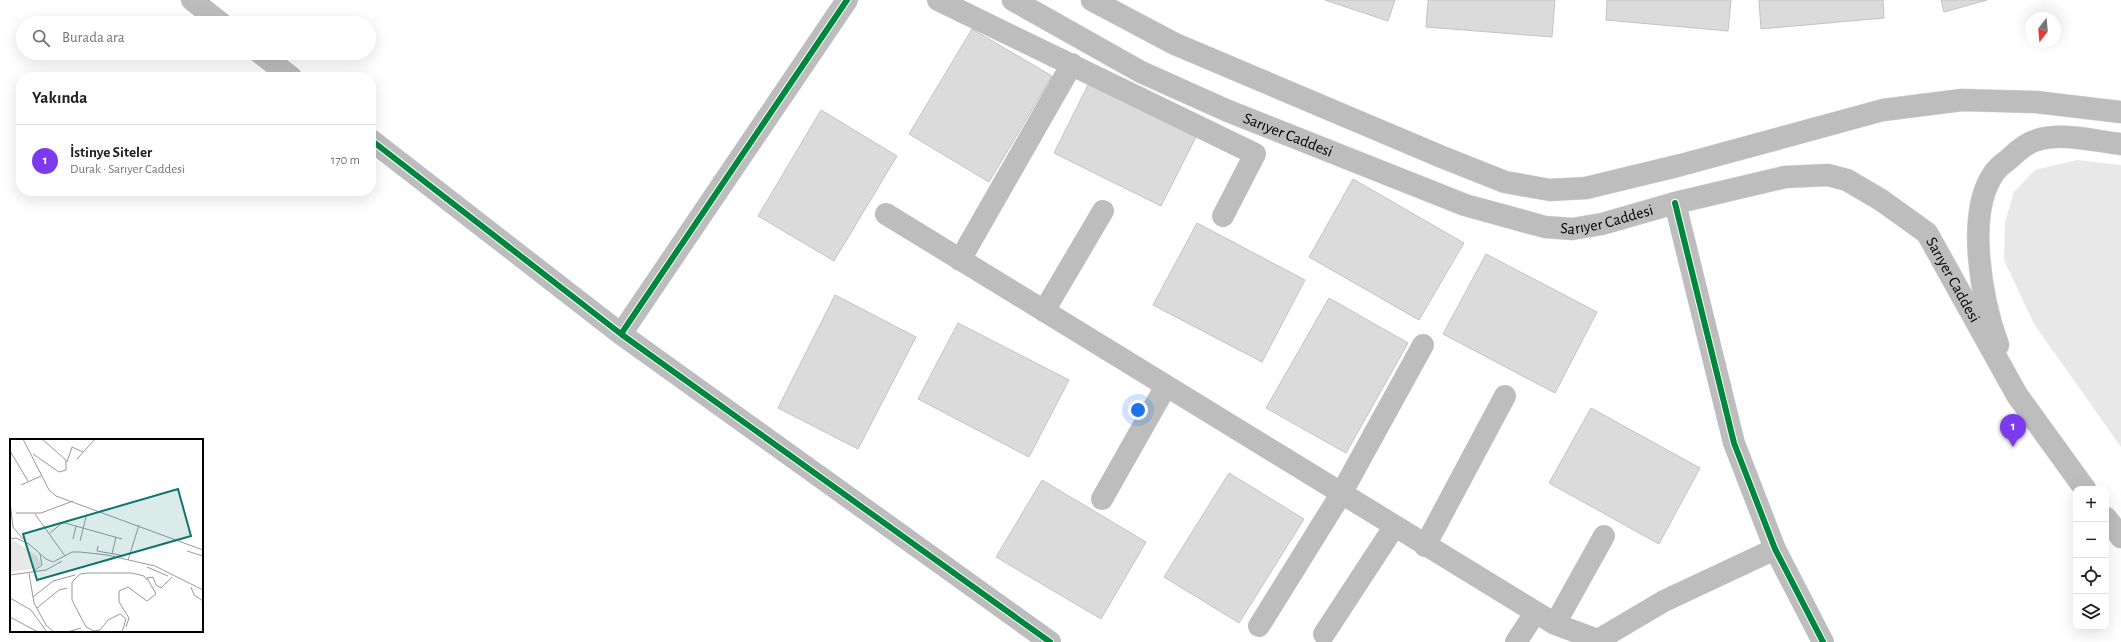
<!DOCTYPE html>
<html lang="tr">
<meta charset="utf-8">
<style>
body{margin:0;font-family:"Alegreya Sans",sans-serif;background:#f6f6f6;color:#222}
.controls{position:absolute;right:12px;bottom:12px;display:grid;overflow:hidden;border-radius:8px;box-shadow:0 4px 16px #0002}
.controls button{width:36px;height:36px;display:grid;place-items:center;padding:0;border:0;border-bottom:1px solid #e0e0e0;background:#fff;color:#222;font:20px sans-serif}
.compass{position:absolute;left:2025px;top:12px;width:36px;height:36px;border-radius:50%;background:#fff;box-shadow:0 4px 16px #0002;rotate:196deg}
.you{position:absolute;left:1138px;top:410px;width:14px;height:14px;margin:-10px;border:3px solid #fff;border-radius:50%;background:#1a73e8;box-shadow:0 0 0 6px #1a73e833}
.badge{display:grid;place-items:center;width:26px;height:26px;border-radius:50%;background:#7c3aed;color:#fff;font-size:13px;font-weight:700}
.pin{position:absolute;translate:-50% -33px;filter:drop-shadow(0 1px 2px #0008)}
.pin::after{content:'';position:absolute;top:21px;width:14px;height:12px;background:inherit;clip-path:polygon(0 0,100% 0,50% 100%)}
.list{margin:0;padding:0;list-style:none}
h2{display:flex;justify-content:space-between;align-items:center;height:52px;margin:0;padding:0 16px;font-size:17px}
h2 small{font-size:13px;font-weight:400;color:#767676}
.list li{display:grid;grid-template-columns:26px 1fr auto;gap:12px;align-items:center;box-sizing:border-box;height:72px;padding:0 16px;border-top:1px solid #e0e0e0}
.list b{display:block;font-size:15px;white-space:nowrap}
.list p{margin:0;font-size:13px;white-space:nowrap;color:#767676}
.list em{font-size:13px;font-style:normal;color:#767676}
.icon{flex:none;width:22px;height:22px;fill:none;stroke:currentColor;stroke-width:2;stroke-linecap:round;stroke-linejoin:round}
.map{position:relative;flex:none;width:2121px;height:642px;overflow:hidden}
.search{position:absolute;background:#fff;box-shadow:0 4px 16px #0002;left:16px;top:16px;width:360px;height:44px;display:flex;align-items:center;gap:10px;box-sizing:border-box;padding:0 14px;border-radius:22px;color:#767676;font-size:15px}
.panel{position:absolute;background:#fff;box-shadow:0 4px 16px #0002;left:16px;top:72px;width:360px;height:124px;border-radius:16px}
.map>svg:first-child{display:block}
.grass{fill:#e8e8e8}
.building{fill:#dbdbdb;stroke:#c3c3c3}
.lines{fill:none;stroke-linecap:round;stroke-linejoin:round}
.major-casing{stroke:#dbdbdb;stroke-width:23}
.minor{stroke:#bdbdbd;stroke-width:22}
.major{stroke:#bdbdbd;stroke-width:22}
.cycleway-casing{stroke:#fff;stroke-width:8}
.cycleway{stroke:#00873e;stroke-width:6}
.labels{text-anchor:middle;dominant-baseline:central;stroke-width:4;stroke-linejoin:round;paint-order:stroke}
.street-label{font-size:16px;fill:#000;stroke:#fff}
.inset-road{fill:none;stroke:#999;stroke-width:1}
.view{fill:#0f766e;fill-opacity:0.15;stroke:#0f766e;stroke-width:2}
.inset-edge{fill:none;stroke:#000;stroke-width:2}
</style>
<div class="map">
<svg width="2121" height="642" viewBox="0 0 2121 642">
<rect width="100%" height="100%" fill="#fff"/>
<path class="grass" d="M 2077,160 L 2121,165 L 2121,447 L 2034,324 L 2004,260 L 2005,222 L 2014,192 L 2035,170 Z"/>
<path class="building" d="M 1325,0 L 1395,0 L 1388,21 Z
M 1428,0 L 1555,0 L 1552,37 L 1426,27 Z
M 1607,0 L 1731,0 L 1728,31 L 1606,20 Z
M 1759,0 L 1883,0 L 1884,18 L 1761,29 Z
M 1941,0 L 1987,0 L 1944,12 Z
M 972,29 L 1052,76 L 989,182 L 909,134 Z
M 1090,81 L 1197,135 L 1161,206 L 1054,153 Z
M 821,110 L 897,156 L 834,261 L 758,216 Z
M 1353,179 L 1464,243 L 1419,320 L 1309,257 Z
M 1197,223 L 1305,280 L 1262,362 L 1153,305 Z
M 1486,254 L 1597,312 L 1555,393 L 1443,334 Z
M 835,295 L 916,337 L 858,449 L 778,408 Z
M 1329,298 L 1408,343 L 1346,453 L 1266,408 Z
M 958,323 L 1069,380 L 1029,457 L 918,399 Z
M 1591,408 L 1700,468 L 1659,544 L 1549,483 Z
M 1229,473 L 1304,519 L 1239,623 L 1164,577 Z
M 1042,480 L 1146,542 L 1101,619 L 996,557 Z"/>
<g class="lines">
<g class="major-casing">
<g id="major">
<path id="s1" d="M 1013,0 L 1141,72 L 1228,111 L 1465,205 L 1545,227 L 1572,229 L 1602,224 L 1675,203 L 1785,177 L 1828,175 L 1847,180 L 1881,200 L 1927,233 L 2017,395 L 2085,489"/>
<path d="M 1092,0 L 1175,44 L 1442,157 L 1505,182 L 1550,190 L 1586,188 L 1681,165 L 1883,110 L 1962,100 L 2036,102 L 2121,112"/>
<path d="M 1998,345 C 1982,301 1965,214 1994,173 C 1997,168 2004,163 2009,159 C 2016,152 2027,143 2037,140 C 2063,132 2094,141 2121,144"/>
<path d="M 2106,518 L 2121,537"/>
</g>
</g>
<path class="minor" d="M 192,0 L 221,23
M 938,0 L 1255,154 L 1223,216
M 260,53 L 291,77
M 371,140 L 621,334 L 1050,642
M 1675,203 L 1734,443 L 1775,549 L 1823,642
M 886,214 L 1555,624 L 1598,640 L 1664,601 L 1775,549
M 960,260 L 1072,64
M 1044,311 L 1103,211
M 621,334 L 847,0
M 1102,499 L 1166,386
M 1425,546 L 1505,396
M 1555,624 L 1604,536
M 1259,626 L 1341,494 L 1423,345
M 1324,634 L 1394,527
M 1516,642 L 1535,613"/>
<use href="#major" class="major"/>
<g class="cycleway-casing">
<path id="cycleway" d="M 371,140 L 621,334 L 1050,642
M 1675,203 L 1734,443 L 1775,549 L 1823,642
M 621,334 L 847,0"/>
</g>
<use href="#cycleway" class="cycleway"/>
</g>
<g class="labels">
<g class="street-label">
<text stroke="none"><textPath href="#s1" startOffset="307">Sarıyer Caddesi</textPath></text>
<text stroke="none"><textPath href="#s1" startOffset="643">Sarıyer Caddesi</textPath></text>
<text stroke="none"><textPath href="#s1" startOffset="1039">Sarıyer Caddesi</textPath></text>
</g>
</g>
<g transform="translate(10 439)">
<rect width="193" height="193" fill="#fff"/>
<path d="M 3,101 L 26,116 L 31,125 L 27,129 L 0,133 L 0,103 Z" fill="#e8e8e8"/>
<path class="inset-road" d="M 13,0 L 39,51 L 46,57 L 193,111M 0,12 L 18,42M 23,15 L 49,33 L 56,31 L 56,21 L 32,0M 67,20 L 85,0M 57,23 L 62,8 L 73,13M 11,46 L 31,37M 0,63 L 3,88 L 13,100M 6,74 L 31,74 L 63,62M 25,75 L 55,117M 40,94 L 52,84 L 55,84 L 112,100M 0,100 L 6,99 L 19,105 L 36,120 L 43,123 L 62,113 L 70,113 L 97,116 L 145,127 L 193,151M 63,100 L 66,87M 70,102 L 76,78M 88,107 L 87,112 L 115,117M 177,112 L 193,117M 102,115 L 106,98M 118,121 L 129,86M 137,128 L 158,137M 25,131 L 32,126 L 30,115M 19,134 L 24,164 L 36,186 L 44,193M 0,136 L 36,131 L 52,122M 181,148 L 184,156 L 193,162M 23,158 L 43,142 L 65,136M 0,159 L 21,171 L 37,193M 27,169 L 49,151 L 57,149M 0,178 L 28,193M 116,188 L 119,179 L 109,163 L 109,152 L 118,148 L 137,162 L 146,155 L 137,139 L 143,138 L 146,146 L 151,149 L 162,138M 57,193 L 71,189M 112,193 L 116,180 L 110,175 L 98,181 L 90,191 L 84,192 L 76,188 L 62,161 L 62,143 L 70,135 L 78,134 L 122,134 L 134,137 L 137,141"/>
<path class="view" d="M 168,50 L 181,97 L 27,141 L 13,95 Z"/>
<rect width="193" height="193" class="inset-edge"/>
</g>
</svg>
<div class="controls">
<button>+</button>
<button>−</button>
<button><svg class="icon" aria-label="locate" viewBox="0 0 24 24"><circle cx="12" cy="12" r="6"/><path d="M12 2v4M12 18v4M2 12h4M18 12h4"/></svg></button>
<button><svg class="icon" aria-label="layers" viewBox="0 0 24 24"><path d="M12 4l9 5-9 5-9-5zM3 14l9 5 9-5"/></svg></button>
</div>
<svg class="compass" viewBox="-18 -18 36 36"><path d="M0-13l5 13h-10z" fill="#e53935"/><path d="M0 13l5-13h-10z" fill="#767676"/></svg>
<div class="you"></div>
<div class="pin badge" style="left:2013px;top:447px">1</div>
<div class="search"><svg class="icon" aria-label="search" viewBox="0 0 24 24"><circle cx="10" cy="10" r="6"/><path d="M15 15l6 6"/></svg>Burada ara</div>
<section class="panel">
<h2>Yakında<small></small></h2>
<ul class="list">
<li><span class="badge">1</span><div><b>İstinye Siteler</b><p>Durak · Sarıyer Caddesi</p></div><em>170 m</em></li>
</ul>
</section>
</div>
